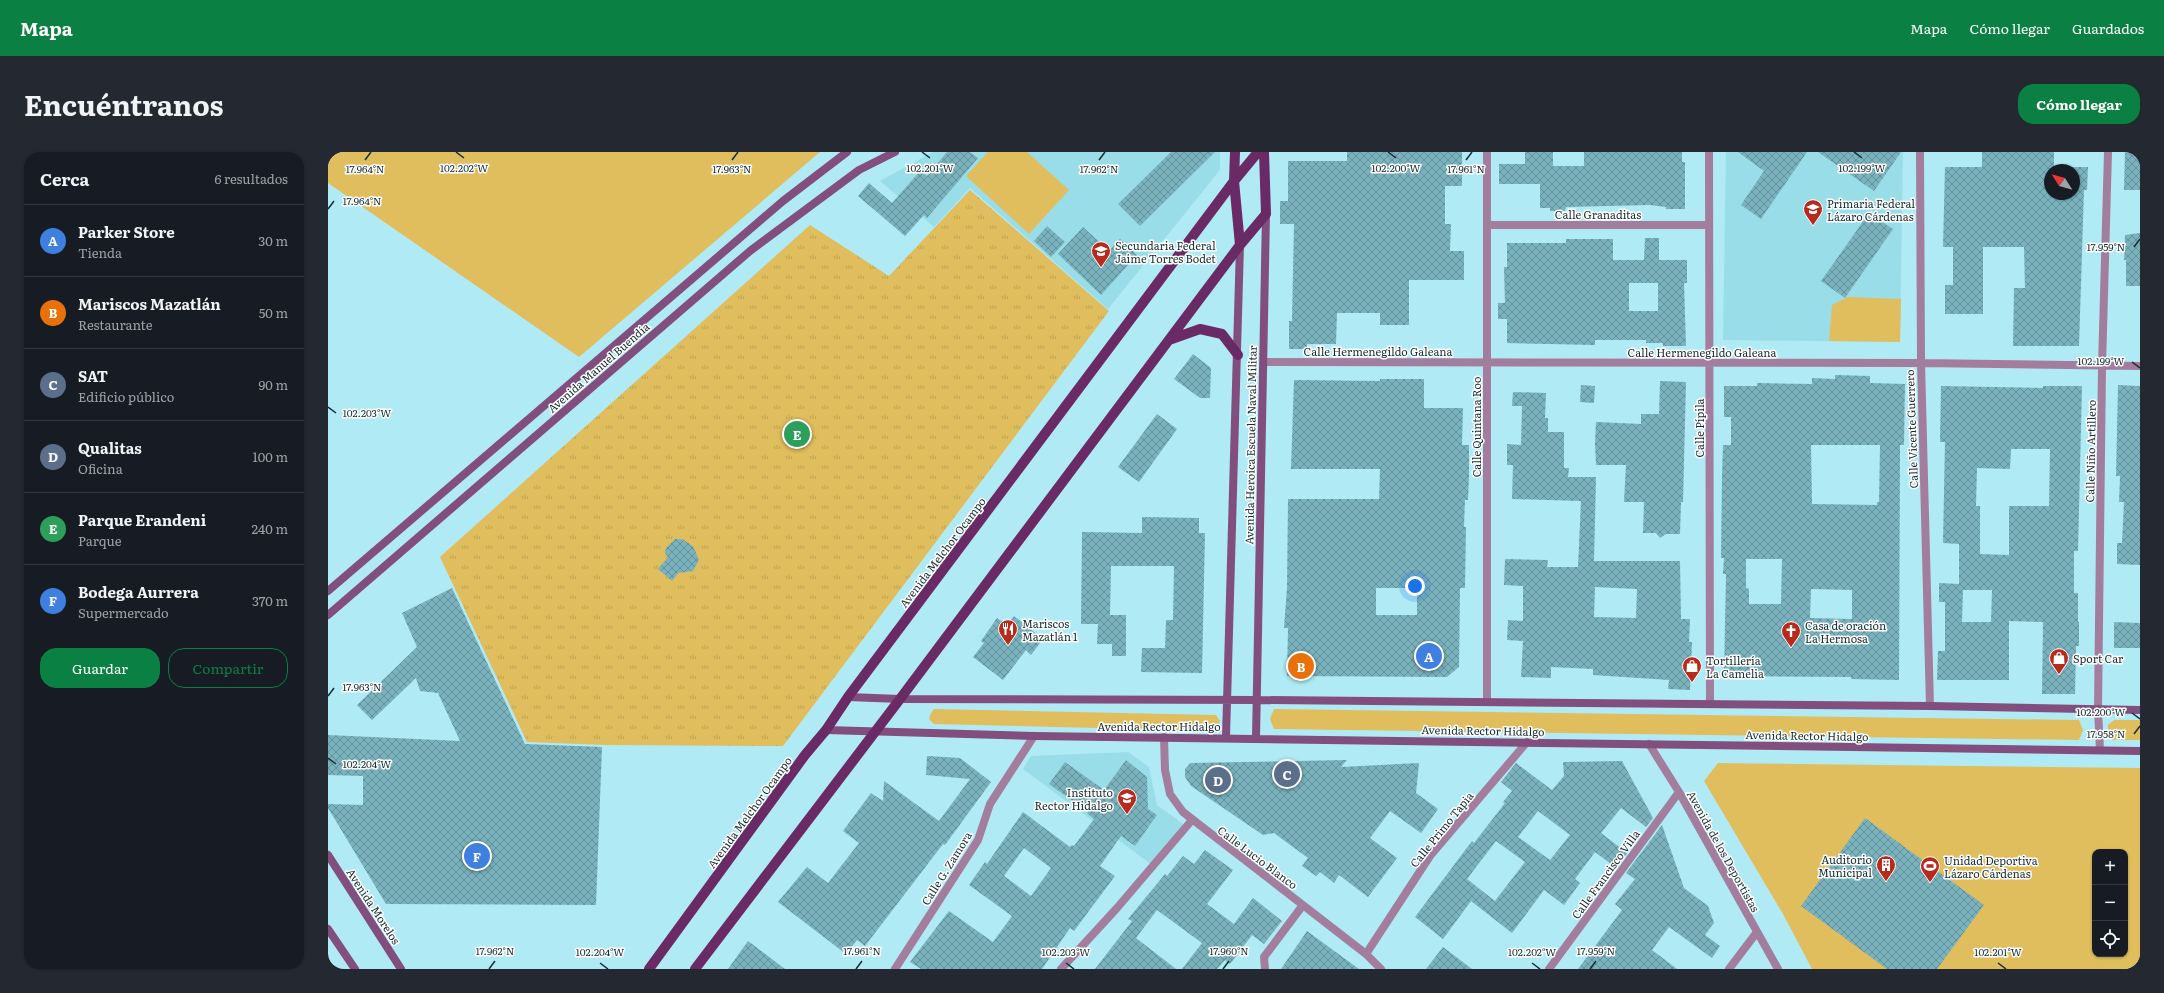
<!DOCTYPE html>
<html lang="es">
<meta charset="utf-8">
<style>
body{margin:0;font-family:Literata,serif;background:#242831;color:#f1f3f6}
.controls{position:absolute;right:12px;bottom:12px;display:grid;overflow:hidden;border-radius:8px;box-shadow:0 1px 3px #0004}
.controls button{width:36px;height:36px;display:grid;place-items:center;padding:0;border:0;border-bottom:1px solid #363941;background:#171b24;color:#f1f3f6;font:20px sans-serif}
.compass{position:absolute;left:1716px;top:12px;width:36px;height:36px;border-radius:50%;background:#171b24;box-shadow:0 1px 3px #0004;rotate:307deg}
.you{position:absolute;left:1087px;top:434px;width:14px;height:14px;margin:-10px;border:3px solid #fff;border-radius:50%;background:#1a73e8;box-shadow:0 0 0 6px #1a73e833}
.badge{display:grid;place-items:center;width:26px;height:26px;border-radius:50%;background:#0b8043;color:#fff;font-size:13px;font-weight:700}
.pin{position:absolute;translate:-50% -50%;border:2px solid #fff;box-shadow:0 1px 4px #0006}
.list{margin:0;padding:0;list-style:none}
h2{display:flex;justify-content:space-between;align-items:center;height:52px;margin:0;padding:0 16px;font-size:17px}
h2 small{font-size:13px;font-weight:400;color:#9ea1a6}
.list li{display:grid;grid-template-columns:26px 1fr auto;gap:12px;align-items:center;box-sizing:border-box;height:72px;padding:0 16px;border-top:1px solid #363941}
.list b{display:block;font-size:15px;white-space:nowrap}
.list p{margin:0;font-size:13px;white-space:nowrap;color:#9ea1a6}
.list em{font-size:13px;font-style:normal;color:#9ea1a6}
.actions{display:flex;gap:8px;padding:12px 16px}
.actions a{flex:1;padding:9px 0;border:1px solid #0b8043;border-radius:16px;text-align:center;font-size:14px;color:#0b8043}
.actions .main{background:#0b8043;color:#fff}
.icon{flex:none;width:22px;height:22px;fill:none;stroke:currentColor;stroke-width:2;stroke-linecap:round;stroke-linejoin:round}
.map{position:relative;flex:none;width:1812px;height:817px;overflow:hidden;border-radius:16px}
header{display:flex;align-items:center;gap:24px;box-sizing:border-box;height:56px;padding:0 20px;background:#0b8043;color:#fff}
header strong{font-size:19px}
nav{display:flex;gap:22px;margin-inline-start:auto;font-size:14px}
.intro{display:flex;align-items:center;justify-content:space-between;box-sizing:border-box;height:96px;padding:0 24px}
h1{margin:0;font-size:28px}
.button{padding:10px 18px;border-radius:16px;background:#0b8043;color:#fff;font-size:14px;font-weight:700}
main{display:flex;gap:24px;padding:0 24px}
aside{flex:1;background:#171b24;border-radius:16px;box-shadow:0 1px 3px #0004}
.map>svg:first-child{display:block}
.built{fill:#99dde8}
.grass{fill:#e0be5d;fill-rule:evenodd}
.park{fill:url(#park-tufts)}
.building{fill:url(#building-cross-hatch);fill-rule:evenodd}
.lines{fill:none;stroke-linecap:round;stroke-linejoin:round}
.street{stroke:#a27d9e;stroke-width:8}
.secondary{stroke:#824e7e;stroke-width:8}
.primary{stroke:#6a2a66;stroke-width:10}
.ticks{fill:none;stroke:#152c30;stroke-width:1.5}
.labels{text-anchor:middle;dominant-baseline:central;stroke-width:3;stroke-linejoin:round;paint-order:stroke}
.poi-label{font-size:11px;fill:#152c30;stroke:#fff;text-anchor:start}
.street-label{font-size:11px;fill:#152c30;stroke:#fff}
.ticks-label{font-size:10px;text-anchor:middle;fill:#152c30;stroke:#fff;stroke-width:3;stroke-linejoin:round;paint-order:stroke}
</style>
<header>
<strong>Mapa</strong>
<nav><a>Mapa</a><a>Cómo llegar</a><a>Guardados</a></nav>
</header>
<div class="intro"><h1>Encuéntranos</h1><a class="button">Cómo llegar</a></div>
<main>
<aside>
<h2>Cerca<small>6 resultados</small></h2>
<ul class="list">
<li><span class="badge" style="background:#3f7fe0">A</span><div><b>Parker Store</b><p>Tienda</p></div><em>30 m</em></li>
<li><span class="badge" style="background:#e8710a">B</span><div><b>Mariscos Mazatlán</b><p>Restaurante</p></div><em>50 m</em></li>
<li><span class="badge" style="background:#5c6f8a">C</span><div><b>SAT</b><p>Edificio público</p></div><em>90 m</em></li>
<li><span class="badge" style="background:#5c6f8a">D</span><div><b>Qualitas</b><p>Oficina</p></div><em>100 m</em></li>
<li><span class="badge" style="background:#2e9e5b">E</span><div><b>Parque Erandeni</b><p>Parque</p></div><em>240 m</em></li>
<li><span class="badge" style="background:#3f7fe0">F</span><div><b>Bodega Aurrera</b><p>Supermercado</p></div><em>370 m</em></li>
</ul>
<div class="actions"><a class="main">Guardar</a><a>Compartir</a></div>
</aside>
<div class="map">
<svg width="1812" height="817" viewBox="0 0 1812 817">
<defs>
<pattern id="park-tufts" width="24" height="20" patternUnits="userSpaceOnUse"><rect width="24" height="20" fill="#e0be5d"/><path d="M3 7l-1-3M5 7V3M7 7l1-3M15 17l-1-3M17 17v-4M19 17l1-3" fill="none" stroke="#bfa351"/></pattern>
<pattern id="building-cross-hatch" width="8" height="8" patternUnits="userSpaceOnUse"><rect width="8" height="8" fill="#7ab2bd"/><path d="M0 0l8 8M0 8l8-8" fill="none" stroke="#63919a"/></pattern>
</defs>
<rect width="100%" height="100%" fill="#b0eaf5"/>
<path class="built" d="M 605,0 L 892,0 L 892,18 L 780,157 L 642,36 L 606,75 L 552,29 Z
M 1398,0 L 1575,0 L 1572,190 L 1395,188 Z
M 800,600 L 821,615 L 829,653 L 855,672 L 824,713 L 695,617 L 703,604 Z"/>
<path class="grass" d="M 6,0 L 492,0 L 251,205 L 0,31 L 0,7 Z
M 660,0 L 699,0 L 741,38 L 701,82 L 638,24 Z
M 1520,145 L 1573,147 L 1572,190 L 1501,189 L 1504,153 Z
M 606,557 L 888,563 L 892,569 L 888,579 L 606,572 L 601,567 L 602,563 Z
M 946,557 L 1751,568 L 1755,578 L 1751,588 L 946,577 L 942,567 Z
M 1786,568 L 1812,568 L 1812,588 L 1785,588 L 1780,584 L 1780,573 Z
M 1390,611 L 1812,616 L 1812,817 L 1484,817 L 1455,762 L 1376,629 ZM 1767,700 L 1797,700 L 1797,802 L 1767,802 Z"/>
<path class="park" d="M 642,38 L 781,159 L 455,594 L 278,593 L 199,590 L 112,405 L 482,73 L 561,124 Z"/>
<path class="building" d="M 619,0 L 642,0 L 650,6 L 599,66 L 596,63 L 577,84 L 530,44 L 541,31 L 564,51 L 593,18 L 599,24 Z
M 843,0 L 887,0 L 812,74 L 790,52 Z
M 1019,0 L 1134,0 L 1134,34 L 1117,34 L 1117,72 L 1123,72 L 1122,99 L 1136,99 L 1136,128 L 1081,128 L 1081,173 L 1052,173 L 1052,161 L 1009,161 L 1008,192 L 979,192 L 979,197 L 961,197 L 961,169 L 964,169 L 966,72 L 952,72 L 952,49 L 960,49 L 960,9 L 1019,9 Z
M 1197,0 L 1225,0 L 1225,14 L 1256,14 L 1256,0 L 1354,0 L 1354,10 L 1357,10 L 1357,57 L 1338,57 L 1338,55 L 1322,53 L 1238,55 L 1237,59 L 1222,59 L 1222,56 L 1212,56 L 1212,32 L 1171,32 L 1171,12 L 1197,12 Z
M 1410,0 L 1479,0 L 1433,67 L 1413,53 L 1436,19 Z
M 1490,0 L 1573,0 L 1546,39 Z
M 1654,0 L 1726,0 L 1726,15 L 1760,15 L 1759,38 L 1756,38 L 1751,194 L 1685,194 L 1686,136 L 1697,136 L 1696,95 L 1655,95 L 1655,162 L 1617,162 L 1617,133 L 1625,133 L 1625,95 L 1615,95 L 1617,15 L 1654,15 ZM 1722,18 L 1746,18 L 1746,42 L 1722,42 Z
M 1797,0 L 1812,0 L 1812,38 L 1796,38 Z
M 1541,61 L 1565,77 L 1517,146 L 1493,129 Z
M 719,74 L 737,90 L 723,105 L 706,89 Z
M 755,75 L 781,99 L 792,87 L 809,103 L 773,143 L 730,102 Z
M 1812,81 L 1812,134 L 1798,134 L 1798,108 L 1796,108 L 1797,83 Z
M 1317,86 L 1331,86 L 1331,108 L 1359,108 L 1359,131 L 1356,131 L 1358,194 L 1335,194 L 1335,191 L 1318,191 L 1318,188 L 1267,188 L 1267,193 L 1179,191 L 1179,167 L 1170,167 L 1170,151 L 1177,151 L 1176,115 L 1179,115 L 1179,91 L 1238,91 L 1238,87 L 1285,87 L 1285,108 L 1316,108 ZM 1301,131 L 1330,131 L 1330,159 L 1301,159 Z
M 865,202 L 883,216 L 882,246 L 872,246 L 846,227 Z
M 1507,223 L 1542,224 L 1542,231 L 1577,232 L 1576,293 L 1572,293 L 1571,528 L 1523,527 L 1523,525 L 1396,524 L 1398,422 L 1395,422 L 1396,406 L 1393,406 L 1394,324 L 1395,293 L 1403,293 L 1403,265 L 1396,265 L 1396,234 L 1429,234 L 1429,231 L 1484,232 L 1484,226 L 1507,227 ZM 1483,293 L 1552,293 L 1551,350 L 1549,350 L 1549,353 L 1484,352 ZM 1418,407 L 1454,407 L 1453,452 L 1421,452 L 1421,437 L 1418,436 ZM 1483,437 L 1524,438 L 1524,467 L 1482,466 Z
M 1052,227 L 1096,227 L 1096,256 L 1135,256 L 1134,293 L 1141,293 L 1141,324 L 1140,348 L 1137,348 L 1136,375 L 1138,375 L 1137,436 L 1132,436 L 1131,515 L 1119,525 L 959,524 L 960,476 L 956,476 L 959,436 L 960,347 L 1051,347 L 1052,317 L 963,317 L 966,228 L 1052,229 ZM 1048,436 L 1089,436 L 1089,463 L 1048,463 Z
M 1332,229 L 1358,230 L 1355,350 L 1353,350 L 1352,382 L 1338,382 L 1332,386 L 1328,381 L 1315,381 L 1316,350 L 1296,350 L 1298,313 L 1268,313 L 1267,291 L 1268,270 L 1313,272 L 1313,262 L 1331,262 Z
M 1253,233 L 1267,234 L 1266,251 L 1252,250 Z
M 1790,233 L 1812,234 L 1812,413 L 1789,412 L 1789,391 L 1794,391 L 1796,350 L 1791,350 L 1792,324 L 1788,324 Z
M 1613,234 L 1715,236 L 1715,234 L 1754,234 L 1750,399 L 1746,399 L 1746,441 L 1750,441 L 1750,470 L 1751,470 L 1751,494 L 1748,494 L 1747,542 L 1714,542 L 1715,470 L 1681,469 L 1681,528 L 1609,528 L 1610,499 L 1617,499 L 1617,450 L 1611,450 L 1611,431 L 1631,432 L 1631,392 L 1615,391 L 1617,290 L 1612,290 ZM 1683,297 L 1722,297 L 1721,354 L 1681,354 L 1681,403 L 1652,402 L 1652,354 L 1648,354 L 1649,316 L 1682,317 ZM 1635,438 L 1664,438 L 1663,470 L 1634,470 Z
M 1185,240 L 1218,241 L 1217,266 L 1220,266 L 1220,280 L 1236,280 L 1236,316 L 1241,316 L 1240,325 L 1268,325 L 1266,409 L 1352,409 L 1353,467 L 1362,467 L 1361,490 L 1364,490 L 1362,538 L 1340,537 L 1341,528 L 1265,523 L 1265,517 L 1223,515 L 1223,526 L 1193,525 L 1195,489 L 1179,488 L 1180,468 L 1195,469 L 1195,434 L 1176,433 L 1177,407 L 1220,408 L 1219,415 L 1250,415 L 1253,349 L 1184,347 L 1185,313 L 1179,313 L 1179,292 L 1193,293 L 1194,254 L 1184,254 ZM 1267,435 L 1309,437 L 1308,466 L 1266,465 Z
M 829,262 L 849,277 L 811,330 L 790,315 Z
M 814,365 L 871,366 L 871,381 L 877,381 L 874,521 L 813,520 L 814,496 L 837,496 L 838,468 L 845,468 L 846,414 L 783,414 L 782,463 L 798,463 L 798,504 L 784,504 L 784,492 L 769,492 L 770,472 L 753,472 L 754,380 L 814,381 Z
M 347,387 L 354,387 L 365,394 L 371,408 L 365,419 L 350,421 L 344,429 L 330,417 L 340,405 L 337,401 L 338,396 Z
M 124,436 L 197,592 L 274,595 L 268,753 L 58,752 L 0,656 L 0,652 L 35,653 L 35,624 L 0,623 L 0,583 L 132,589 L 110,541 L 92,539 L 88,526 L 44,568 L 29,553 L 89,495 L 74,461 Z
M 686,464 L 715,487 L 703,503 L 698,498 L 675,528 L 645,505 L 656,491 L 653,489 L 669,466 L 679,473 Z
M 1786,470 L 1812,471 L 1812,496 L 1786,496 Z
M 599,604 L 632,606 L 663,630 L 617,693 L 615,692 L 537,794 L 529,788 L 518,802 L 450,750 L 479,715 L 500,731 L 531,691 L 515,679 L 543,641 L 555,649 L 556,629 L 611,669 L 642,627 L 598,623 Z
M 798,608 L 819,625 L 820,657 L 829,663 L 807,694 L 793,684 L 772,714 L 787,724 L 746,779 L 742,776 L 714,817 L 593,817 L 582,810 L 621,759 L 665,790 L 684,764 L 641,733 L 657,710 L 659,712 L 695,660 L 742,695 L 744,693 L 746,694 L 766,667 L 759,661 L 760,660 L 721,632 L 737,610 L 776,638 ZM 696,696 L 723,716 L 703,744 L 676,724 Z
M 1019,608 L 1013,615 L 1091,611 L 1088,641 L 1110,657 L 1093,681 L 1062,659 L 1042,686 L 1069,706 L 1040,745 L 1011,723 L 1006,731 L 992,720 L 988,724 L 974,714 L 980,706 L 946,681 L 935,683 L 863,634 L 857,625 L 857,617 L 862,611 Z
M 1294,609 L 1325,666 L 1318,675 L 1293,656 L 1273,681 L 1299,701 L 1290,714 L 1284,710 L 1283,712 L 1267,700 L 1247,727 L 1252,731 L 1236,753 L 1216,738 L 1184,781 L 1143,749 L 1115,787 L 1087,765 L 1144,689 L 1146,691 L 1177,651 L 1175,650 L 1184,639 L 1173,630 L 1188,611 L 1224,638 L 1236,624 L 1235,610 ZM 1210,659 L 1242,683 L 1222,708 L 1190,685 ZM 1168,689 L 1197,710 L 1167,749 L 1139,727 Z
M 1537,666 L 1656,753 L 1609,817 L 1559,817 L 1473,754 Z
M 1334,673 L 1356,736 L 1380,754 L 1386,771 L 1377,783 L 1392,794 L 1384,806 L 1341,775 L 1324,798 L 1349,817 L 1250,817 L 1294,758 L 1287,752 L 1307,727 L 1298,721 Z
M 877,698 L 905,718 L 879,752 L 906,772 L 925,746 L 954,769 L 936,792 L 924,783 L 902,812 L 897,808 L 889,817 L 854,817 L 874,791 L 829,758 L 808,786 L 848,817 L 767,817 L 804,769 L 800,767 L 837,722 L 839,724 L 855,704 L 866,712 Z
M 979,779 L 1031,817 L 953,817 Z
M 420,789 L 457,817 L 400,817 Z
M 1115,795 L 1144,817 L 1098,817 Z"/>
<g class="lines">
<path class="street" d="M 1381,0 L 1382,552
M 1592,0 L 1593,211 L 1602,554
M 1159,73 L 1381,73
M 936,210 L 1593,211 L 1812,214
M 1159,550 L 1159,0
M 836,585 L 837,618 L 842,642 L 855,660 L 1038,802 L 1053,817
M 1321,592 L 1351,640 L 1450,817
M 1772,598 L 1770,558 L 1774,214 L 1780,0
M 1038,802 L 1102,704 L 1199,590
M 567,817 L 650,688 L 662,652 L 706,584
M 733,817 L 789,756 L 864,668
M 937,817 L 936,805 L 975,753
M 1221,817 L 1351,640
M 1401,817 L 1429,780"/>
<path class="secondary" d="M 0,439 L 455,49 L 519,0
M 0,463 L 422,99 L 531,18 L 567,0
M 520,545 L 572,547 L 929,548 L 1602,554 L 1812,558
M 498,578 L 706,584 L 1812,599
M 898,585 L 912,93
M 928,586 L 938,62
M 0,703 L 73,817
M 0,777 L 27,817"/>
<path class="primary" d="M 907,0 L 906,29 L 912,93
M 841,188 L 872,177 L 894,182 L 910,203
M 321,817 L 477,603 L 498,578 L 520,545 L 906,29 L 930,0
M 367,817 L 572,547 L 912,93 L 938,62 L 936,0"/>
</g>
<path class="ticks" d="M 128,0 L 136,6M 594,0 L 602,6M 1060,0 L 1068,6M 1526,0 L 1534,6M 37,8 L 43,0M 404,8 L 410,0M 771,8 L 777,0M 1138,8 L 1144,0M 0,57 L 6,49M 1806,95 L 1812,87M 1804,210 L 1812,216M 0,255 L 8,261M 0,544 L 6,536M 1804,561 L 1812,567M 1806,582 L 1812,574M 0,606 L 8,612M 272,811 L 280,817M 738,811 L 746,817M 1204,811 L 1212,817M 1670,811 L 1678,817M 161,817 L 167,809M 528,817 L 534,809M 895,817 L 901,809M 1262,817 L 1268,809"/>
<defs>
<g id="school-pin" transform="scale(1)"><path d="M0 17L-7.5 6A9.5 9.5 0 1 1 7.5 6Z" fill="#b72a1c" stroke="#fff"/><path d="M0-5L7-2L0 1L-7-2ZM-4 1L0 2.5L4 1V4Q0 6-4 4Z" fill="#fff"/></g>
<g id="restaurant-pin" transform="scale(1)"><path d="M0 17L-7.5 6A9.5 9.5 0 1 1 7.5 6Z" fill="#b72a1c" stroke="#fff"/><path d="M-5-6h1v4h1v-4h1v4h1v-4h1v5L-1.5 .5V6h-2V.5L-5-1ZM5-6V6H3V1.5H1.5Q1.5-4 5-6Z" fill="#fff"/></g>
<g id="church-pin" transform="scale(1)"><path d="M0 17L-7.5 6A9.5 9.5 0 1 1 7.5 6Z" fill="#b72a1c" stroke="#fff"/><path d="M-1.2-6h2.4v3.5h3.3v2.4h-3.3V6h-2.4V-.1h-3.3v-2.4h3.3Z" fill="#fff"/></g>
<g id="shop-pin" transform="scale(1)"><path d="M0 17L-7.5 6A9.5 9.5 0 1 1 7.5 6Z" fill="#b72a1c" stroke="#fff"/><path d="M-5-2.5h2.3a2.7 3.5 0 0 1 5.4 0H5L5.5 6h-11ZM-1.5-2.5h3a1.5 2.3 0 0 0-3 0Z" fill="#fff"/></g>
<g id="building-pin" transform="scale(1)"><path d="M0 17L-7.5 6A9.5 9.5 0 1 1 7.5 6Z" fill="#b72a1c" stroke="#fff"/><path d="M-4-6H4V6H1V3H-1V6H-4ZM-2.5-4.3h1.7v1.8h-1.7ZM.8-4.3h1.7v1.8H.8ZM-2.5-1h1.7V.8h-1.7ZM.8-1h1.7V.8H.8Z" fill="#fff"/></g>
<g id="stadium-pin" transform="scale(1)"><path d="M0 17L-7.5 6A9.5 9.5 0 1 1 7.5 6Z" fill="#b72a1c" stroke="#fff"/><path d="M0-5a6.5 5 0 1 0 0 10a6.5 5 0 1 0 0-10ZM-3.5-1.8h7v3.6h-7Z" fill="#fff"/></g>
</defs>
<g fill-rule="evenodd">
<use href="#school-pin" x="1485" y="57"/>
<use href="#school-pin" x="773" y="99"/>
<use href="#restaurant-pin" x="680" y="477"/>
<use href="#church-pin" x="1463" y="479"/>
<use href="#shop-pin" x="1731" y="506"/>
<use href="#shop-pin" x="1364" y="514"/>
<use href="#school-pin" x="799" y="646"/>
<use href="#building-pin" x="1558" y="713"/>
<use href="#stadium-pin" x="1602" y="714"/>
</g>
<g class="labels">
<g class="poi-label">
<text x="1499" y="51">Primaria Federal<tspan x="1499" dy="13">Lázaro Cárdenas</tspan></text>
<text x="787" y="93">Secundaria Federal<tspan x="787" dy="13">Jaime Torres Bodet</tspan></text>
<text x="694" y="471">Mariscos<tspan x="694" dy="13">Mazatlán 1</tspan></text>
<text x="1477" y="473">Casa de oración<tspan x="1477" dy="13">La Hermosa</tspan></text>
<text x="1745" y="506">Sport Car</text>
<text x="1378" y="508">Tortillería<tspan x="1378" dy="13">La Camelia</tspan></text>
<text x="785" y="640" text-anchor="end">Instituto<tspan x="785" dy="13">Rector Hidalgo</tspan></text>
<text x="1544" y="707" text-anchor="end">Auditorio<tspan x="1544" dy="13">Municipal</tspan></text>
<text x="1616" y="708">Unidad Deportiva<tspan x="1616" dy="13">Lázaro Cárdenas</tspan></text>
</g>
<g class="street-label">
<text x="1270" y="62">Calle Granaditas</text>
<text x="1050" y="199">Calle Hermenegildo Galeana</text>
<text x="1374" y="200">Calle Hermenegildo Galeana</text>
<text transform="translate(270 215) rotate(-41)">Avenida Manuel Buendía</text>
<text transform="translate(1148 275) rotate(-90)">Calle Quintana Roo</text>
<text transform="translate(1371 276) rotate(-90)">Calle Pípila</text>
<text transform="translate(1583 277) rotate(-92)">Calle Vicente Guerrero</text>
<text transform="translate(922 293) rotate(-89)">Avenida Heroica Escuela Naval Militar</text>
<text transform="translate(1762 299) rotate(-89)">Calle Niño Artillero</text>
<text transform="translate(614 400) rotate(-53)">Avenida Melchor Ocampo</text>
<text x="831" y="574">Avenida Rector Hidalgo</text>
<text transform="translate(1155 578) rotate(1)">Avenida Rector Hidalgo</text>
<text transform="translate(1479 583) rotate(1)">Avenida Rector Hidalgo</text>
<text transform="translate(421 660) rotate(-54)">Avenida Melchor Ocampo</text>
<text transform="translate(1113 677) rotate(-51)">Calle Primo Tapia</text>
<text transform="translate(1396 699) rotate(61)">Avenida de los Deportistas</text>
<text transform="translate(930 705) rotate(37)">Calle Lucio Blanco</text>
<text transform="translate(618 716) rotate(-58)">Calle G. Zamora</text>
<text transform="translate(1277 722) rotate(-54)">Calle Francisco Villa</text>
<text transform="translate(46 754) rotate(57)">Avenida Morelos</text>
</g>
</g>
<g class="ticks-label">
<text x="136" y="20">102.202°W</text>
<text x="602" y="20">102.201°W</text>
<text x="1068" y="20">102.200°W</text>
<text x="1534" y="20">102.199°W</text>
<text x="37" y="21">17.964°N</text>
<text x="404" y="21">17.963°N</text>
<text x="771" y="21">17.962°N</text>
<text x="1138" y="21">17.961°N</text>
<text x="34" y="53">17.964°N</text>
<text x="1778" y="99">17.959°N</text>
<text x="1773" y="213">102.199°W</text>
<text x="39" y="265">102.203°W</text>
<text x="34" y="539">17.963°N</text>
<text x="1773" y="564">102.200°W</text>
<text x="1778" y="586">17.958°N</text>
<text x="39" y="616">102.204°W</text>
<text x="167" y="803">17.962°N</text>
<text x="534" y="803">17.961°N</text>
<text x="901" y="803">17.960°N</text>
<text x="1268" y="803">17.959°N</text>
<text x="272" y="804">102.204°W</text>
<text x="738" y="804">102.203°W</text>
<text x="1204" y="804">102.202°W</text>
<text x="1670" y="804">102.201°W</text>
</g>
</svg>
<div class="controls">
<button>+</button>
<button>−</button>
<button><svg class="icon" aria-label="locate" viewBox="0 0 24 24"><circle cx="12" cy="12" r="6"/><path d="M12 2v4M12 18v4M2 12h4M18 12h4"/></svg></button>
</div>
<svg class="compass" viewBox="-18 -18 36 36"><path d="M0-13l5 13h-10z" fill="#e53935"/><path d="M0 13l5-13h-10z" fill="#9ea1a6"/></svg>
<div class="you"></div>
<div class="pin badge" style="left:1101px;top:504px;background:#3f7fe0">A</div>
<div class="pin badge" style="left:973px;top:514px;background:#e8710a">B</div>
<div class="pin badge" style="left:959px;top:622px;background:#5c6f8a">C</div>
<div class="pin badge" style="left:890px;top:628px;background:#5c6f8a">D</div>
<div class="pin badge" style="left:469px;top:282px;background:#2e9e5b">E</div>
<div class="pin badge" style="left:149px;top:704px;background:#3f7fe0">F</div>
</div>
</main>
